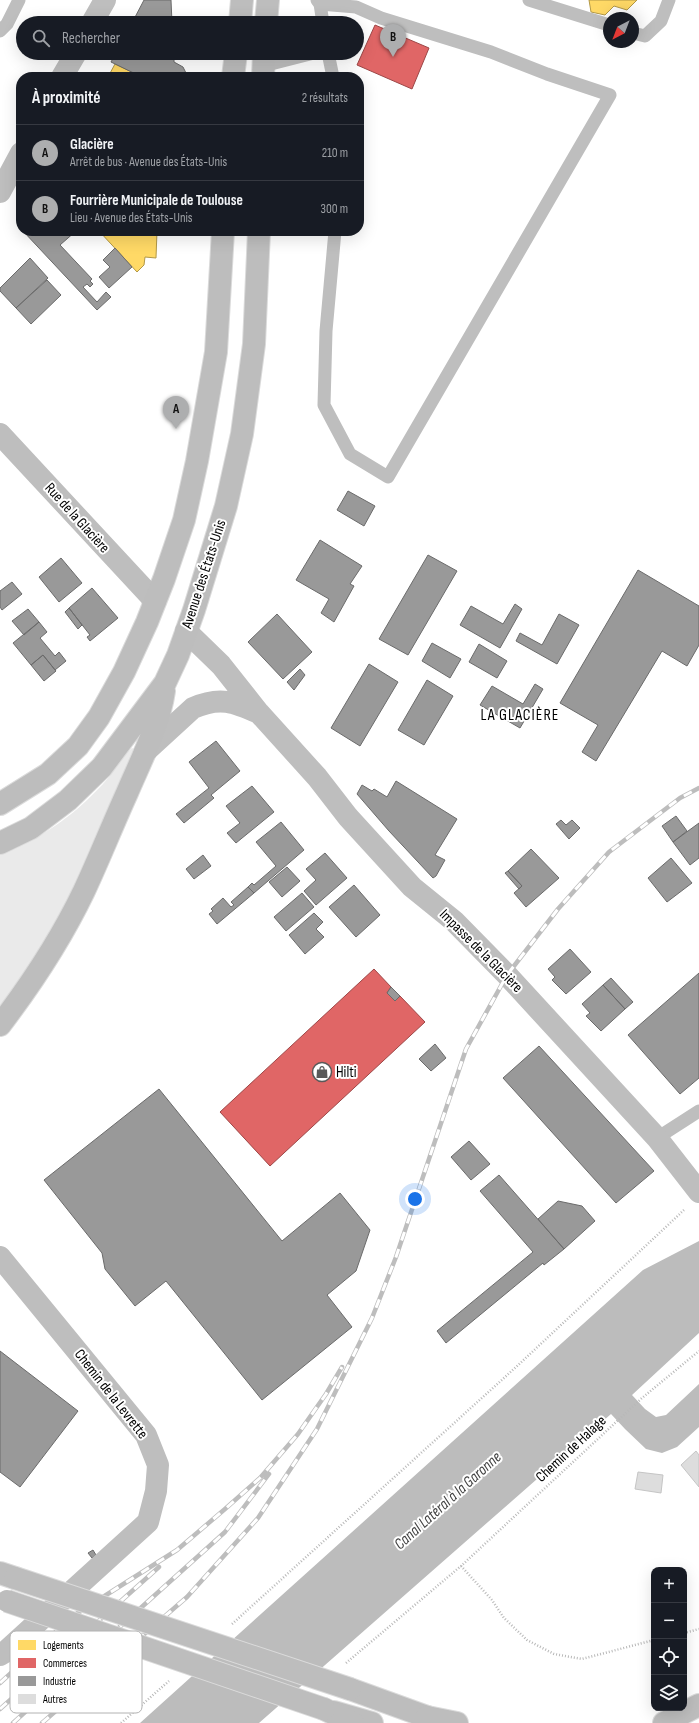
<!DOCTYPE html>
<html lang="fr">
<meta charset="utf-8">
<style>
body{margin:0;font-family:"Sofia Sans Condensed",sans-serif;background:#20242c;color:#f1f3f6}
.controls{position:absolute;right:12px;bottom:12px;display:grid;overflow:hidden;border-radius:8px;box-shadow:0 4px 16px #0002}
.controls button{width:36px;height:36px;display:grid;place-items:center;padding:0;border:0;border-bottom:1px solid #363941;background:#171b24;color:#f1f3f6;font:20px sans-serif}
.compass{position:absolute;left:603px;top:12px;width:36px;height:36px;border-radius:50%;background:#171b24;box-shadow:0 4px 16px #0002;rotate:222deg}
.you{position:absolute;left:415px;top:1199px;width:14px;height:14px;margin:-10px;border:3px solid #fff;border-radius:50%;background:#1a73e8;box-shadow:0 0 0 6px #1a73e833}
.badge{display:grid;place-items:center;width:26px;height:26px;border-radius:50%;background:#adaeaf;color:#111;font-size:13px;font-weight:700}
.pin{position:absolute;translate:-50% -33px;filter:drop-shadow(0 1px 2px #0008)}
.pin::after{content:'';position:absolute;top:21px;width:14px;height:12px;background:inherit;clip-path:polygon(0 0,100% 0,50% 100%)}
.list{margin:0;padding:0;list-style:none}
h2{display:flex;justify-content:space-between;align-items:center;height:52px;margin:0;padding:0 16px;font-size:17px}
h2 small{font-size:13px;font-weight:400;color:#9ea1a6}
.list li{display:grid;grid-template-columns:26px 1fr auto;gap:12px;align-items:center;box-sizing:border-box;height:56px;padding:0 16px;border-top:1px solid #363941}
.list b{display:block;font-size:15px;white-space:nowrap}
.list p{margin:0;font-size:13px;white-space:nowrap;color:#9ea1a6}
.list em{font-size:13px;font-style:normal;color:#9ea1a6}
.icon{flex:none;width:22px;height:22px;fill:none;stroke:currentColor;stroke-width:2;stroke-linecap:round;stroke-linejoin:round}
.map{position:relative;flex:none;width:699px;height:1723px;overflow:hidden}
.search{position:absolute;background:#171b24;box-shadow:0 4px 16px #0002;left:16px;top:16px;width:348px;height:44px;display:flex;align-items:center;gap:10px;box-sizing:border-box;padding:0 14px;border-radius:22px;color:#9ea1a6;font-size:15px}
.panel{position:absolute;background:#171b24;box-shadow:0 4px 16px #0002;left:16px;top:72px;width:348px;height:164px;border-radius:16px}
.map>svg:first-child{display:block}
.green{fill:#eaeaea}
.water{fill:#bcbcbc}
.homes{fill:#ffd966;stroke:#b29847}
.shops{fill:#e06666;stroke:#9d4747}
.industry{fill:#999;stroke:#6b6b6b}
.building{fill:#ddd;stroke:#c5c5c5}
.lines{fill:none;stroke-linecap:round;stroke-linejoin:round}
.primary-casing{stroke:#dbdbdb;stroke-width:24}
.highway-casing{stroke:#dbdbdb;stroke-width:24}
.path{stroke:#b8b8b8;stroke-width:2.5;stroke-dasharray:1 2;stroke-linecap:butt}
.lane{stroke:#bebebe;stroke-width:13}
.street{stroke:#bebebe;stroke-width:22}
.primary{stroke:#bdbdbd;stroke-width:22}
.highway{stroke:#bdbdbd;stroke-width:22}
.rail-casing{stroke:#bdbdbd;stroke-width:4.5}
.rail{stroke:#fff;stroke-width:3;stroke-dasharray:9;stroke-linecap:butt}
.primary-bridge-casing{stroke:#dbdbdb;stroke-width:24;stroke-linecap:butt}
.primary-bridge{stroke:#bdbdbd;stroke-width:22}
.labels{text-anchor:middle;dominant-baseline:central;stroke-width:4;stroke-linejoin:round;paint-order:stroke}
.street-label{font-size:15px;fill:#000;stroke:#fff}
.poi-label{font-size:15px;fill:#000;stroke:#fff;text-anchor:start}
.neighbourhood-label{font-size:16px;letter-spacing:1px;fill:#000;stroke:#fff}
.water-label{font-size:16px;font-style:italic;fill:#414141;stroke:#fff}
.key{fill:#fff;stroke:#b2b2b2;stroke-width:1}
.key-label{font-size:11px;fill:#000}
</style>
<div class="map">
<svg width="699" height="1723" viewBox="0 0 699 1723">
<rect width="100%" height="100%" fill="#fff"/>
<path class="green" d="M 132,748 L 136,750 L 64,914 L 0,1010 L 0,855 C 44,836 70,819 103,784 C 113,773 120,757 132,748 Z"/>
<path class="water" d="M 699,1241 L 699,1333 L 632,1395 L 645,1409 L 656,1417 L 666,1415 L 699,1384 L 699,1427 L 677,1447 L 662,1453 L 646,1449 L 625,1429 L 611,1414 L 259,1723 L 140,1723 L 643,1270 Z"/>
<path class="homes" d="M 589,0 L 637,0 L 627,10 L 614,6 L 605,15 L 591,12 Z
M 115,64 L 142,77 L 108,77 Z
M 99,231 L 157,231 L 156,258 L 145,257 L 144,265 L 137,272 Z"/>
<path class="shops" d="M 375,25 L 429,48 L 412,89 L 357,65 Z
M 374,969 L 391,987 L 387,993 L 395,1001 L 400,996 L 425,1022 L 270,1166 L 220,1112 Z"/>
<path class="industry" d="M 144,0 L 171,0 L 172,23 L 132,23 Z
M 116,53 L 174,53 L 174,62 L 183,67 L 186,73 L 186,77 L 142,77 L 111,62 Z
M 23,231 L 76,231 L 60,245 L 92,279 L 90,281 L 93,284 L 90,287 L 87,284 L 83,287 L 97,302 L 106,292 L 111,297 L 97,310 Z
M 115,248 L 132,267 L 109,288 L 99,277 L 110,267 L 103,260 Z
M 30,258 L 48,278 L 16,308 L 0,291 L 0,288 Z
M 47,280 L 61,295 L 31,324 L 16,308 Z
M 348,491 L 375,506 L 364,526 L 337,510 Z
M 320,540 L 362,566 L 350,584 L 354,586 L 334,622 L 321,613 L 329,599 L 296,580 Z
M 428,555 L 457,571 L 408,655 L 379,639 Z
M 61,558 L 82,583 L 59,602 L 39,577 Z
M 638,570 L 699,606 L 699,645 L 687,666 L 662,651 L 596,761 L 582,752 L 598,725 L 560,703 Z
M 12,582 L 22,594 L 2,610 L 0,607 L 0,591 Z
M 92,588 L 118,618 L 90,641 L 87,637 L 90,635 L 69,608 Z
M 515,604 L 522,609 L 500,648 L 460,625 L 471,606 L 503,624 Z
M 69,608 L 82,625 L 78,629 L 65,612 Z
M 28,609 L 39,622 L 24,635 L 12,621 Z
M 277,614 L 312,652 L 283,679 L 248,642 Z
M 559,614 L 579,625 L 557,664 L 516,641 L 520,633 L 542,645 Z
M 39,622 L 47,632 L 40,638 L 55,656 L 59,652 L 66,661 L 55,670 L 43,655 L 31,665 L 13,643 Z
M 432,643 L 461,659 L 450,678 L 422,661 Z
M 479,644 L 507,661 L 497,678 L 469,662 Z
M 43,655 L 56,671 L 44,681 L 31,665 Z
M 369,664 L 398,682 L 360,746 L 331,728 Z
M 300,669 L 305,675 L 294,690 L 287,682 Z
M 427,680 L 453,696 L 424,745 L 398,730 Z
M 535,684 L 543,689 L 520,728 L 480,705 L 492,686 L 523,704 Z
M 216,741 L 240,771 L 211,795 L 214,798 L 184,823 L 176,814 L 209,788 L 189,762 Z
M 396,781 L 457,819 L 435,855 L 445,860 L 436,876 L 433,878 L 389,831 L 357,794 L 362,785 L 372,791 L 374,789 L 387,797 Z
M 252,786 L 274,812 L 236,843 L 227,833 L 240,823 L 226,806 Z
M 676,816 L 687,831 L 673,842 L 662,826 Z
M 561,820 L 566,825 L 572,820 L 580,828 L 569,839 L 556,824 Z
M 281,822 L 304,850 L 254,893 L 248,887 L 252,883 L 254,885 L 276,866 L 256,842 Z
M 699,823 L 699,858 L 690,865 L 673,842 Z
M 531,849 L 559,878 L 526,907 L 514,893 L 522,886 L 508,871 Z
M 325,853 L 347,878 L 316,905 L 304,891 L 316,880 L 306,869 Z
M 203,855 L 211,866 L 194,879 L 186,869 Z
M 671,858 L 692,883 L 667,902 L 648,878 Z
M 287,867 L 300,881 L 282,897 L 269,882 Z
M 508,871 L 522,886 L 519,889 L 505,873 Z
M 354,885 L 380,915 L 356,937 L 329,907 Z
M 248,887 L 254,893 L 217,924 L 209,914 L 213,911 L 211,909 L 223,898 L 231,907 L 234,905 L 231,902 Z
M 302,893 L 314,907 L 286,931 L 274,917 Z
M 314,913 L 323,922 L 316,929 L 324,937 L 305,954 L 289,935 Z
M 570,949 L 591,972 L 566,994 L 552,980 L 555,977 L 548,969 Z
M 699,973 L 699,1078 L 680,1094 L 628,1035 Z
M 611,978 L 633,1002 L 625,1009 L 603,985 Z
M 603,985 L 625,1009 L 601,1031 L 586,1016 L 590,1013 L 582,1004 Z
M 391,987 L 400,996 L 395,1001 L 387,993 Z
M 435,1044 L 446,1058 L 431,1071 L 419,1059 Z
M 539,1046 L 654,1171 L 616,1203 L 503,1078 Z
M 159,1089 L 282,1241 L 340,1193 L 370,1230 L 356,1271 L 327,1295 L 352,1327 L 262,1400 L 166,1281 L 135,1306 L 105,1269 L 102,1253 L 44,1180 Z
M 469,1141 L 490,1164 L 471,1180 L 451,1157 Z
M 499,1175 L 564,1249 L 544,1265 L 543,1263 L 446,1343 L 437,1331 L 533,1252 L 480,1191 Z
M 558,1201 L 582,1206 L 595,1221 L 564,1249 L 538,1219 Z
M 0,1351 L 78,1411 L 20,1487 L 0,1472 Z
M 93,1550 L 96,1555 L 92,1558 L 88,1553 Z"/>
<path class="building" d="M 696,1451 L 699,1455 L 699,1487 L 681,1465 Z
M 638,1472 L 663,1475 L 661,1493 L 635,1489 Z"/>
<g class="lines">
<g class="primary-casing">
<path id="primary" d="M 240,23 L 242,0
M 266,23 L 268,0
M 233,77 L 236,53
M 263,77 L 264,53
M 0,804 L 48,774 L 78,746 L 99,717 L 124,672 L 147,622 L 164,579 L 184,520 L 197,461 L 216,352 L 223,231
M 0,843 L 31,828 L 68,800 L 102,767 L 165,683 L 178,655 L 194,610 L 226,506 L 242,434 L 254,344 L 259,231
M 0,1025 C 32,983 61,939 84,891 C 99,859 112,826 127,793 C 141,760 159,726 164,691
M 0,1573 L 15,1578
M 350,1689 L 444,1723
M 334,1712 L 372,1723"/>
</g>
<g class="highway-casing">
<path id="highway" d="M 324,1709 L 353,1723
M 427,1717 L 457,1723
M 664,1723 L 699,1705"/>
</g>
<path class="path" d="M 461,1566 L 492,1600 L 504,1618 L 527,1640 L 554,1654 L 582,1659 L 654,1640
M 232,1624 L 515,1368 L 684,1210
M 684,1633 L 699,1629
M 346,1663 L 461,1566 L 642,1398 L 699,1351
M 121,1723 L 169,1681"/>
<path class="lane" d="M 317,0 L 320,4 L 356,7 L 381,18 L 491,52 L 547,74 L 610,95 L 388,477 L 350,454 L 324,405 L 326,331 L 335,231
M 529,0 L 609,25
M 320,4 L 323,23
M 0,31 L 7,24 L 19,0
M 633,33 L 645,36 L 661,21 L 669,0
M 328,53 L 333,77
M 263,66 L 314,53
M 657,1138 L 699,1111"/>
<path class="street" d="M 92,23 L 105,0
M 62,77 L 76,53
M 0,192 L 21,153
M 0,434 L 155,601
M 186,631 L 221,665 L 259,713 L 317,777 L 348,817 L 412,887 L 454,921 L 507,975 L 657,1138 L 699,1192
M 145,752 L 193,708 C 220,696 234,702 259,713
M 0,1257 L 146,1435 L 158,1465 L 156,1491 L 148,1522 L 5,1652 L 0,1655"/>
<use href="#primary" class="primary"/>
<use href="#highway" class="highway"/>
<g class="rail-casing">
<path id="rail" d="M 0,1683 L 73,1616 L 177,1550 L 225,1509 L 260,1478 L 298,1434 L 326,1394 L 342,1367
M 0,1709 L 159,1567
M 13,1723 L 225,1532 L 269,1474
M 42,1723 L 187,1597 L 258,1518 L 317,1429 L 372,1318 L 396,1257 L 466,1049 L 507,975 L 558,909 L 609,852 L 680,798 L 699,788"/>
</g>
<use href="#rail" class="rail"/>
<g class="primary-bridge-casing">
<path id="primary-bridge" d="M 15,1578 L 350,1689
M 7,1601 L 324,1709"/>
</g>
<use href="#primary-bridge" class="primary-bridge"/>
</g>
<defs>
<g id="shop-ring" transform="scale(1)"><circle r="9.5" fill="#fff" stroke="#595959" stroke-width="1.5"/><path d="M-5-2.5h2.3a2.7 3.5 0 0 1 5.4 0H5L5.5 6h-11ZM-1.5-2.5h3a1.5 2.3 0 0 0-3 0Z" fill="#595959"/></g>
</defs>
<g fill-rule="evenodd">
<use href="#shop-ring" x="322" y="1072"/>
</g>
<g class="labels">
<g class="street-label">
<text transform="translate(77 518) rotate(48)">Rue de la Glacière</text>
<text transform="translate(204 574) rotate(-72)">Avenue des États-Unis</text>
<text transform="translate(481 951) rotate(45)">Impasse de la Glacière</text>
<text transform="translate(111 1394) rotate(52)">Chemin de la Levrette</text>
<text transform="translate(571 1449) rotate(-43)">Chemin de Halage</text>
</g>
<g class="poi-label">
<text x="336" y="1072">Hilti</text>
</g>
<g class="neighbourhood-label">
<text x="520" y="715">LA GLACIÈRE</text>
</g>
<g class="water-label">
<text transform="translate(448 1501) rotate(-42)">Canal Latéral à la Garonne</text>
</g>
</g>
<rect x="10" y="1631" width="132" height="82" rx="6" class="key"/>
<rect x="18" y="1640" width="18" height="10" fill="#ffd966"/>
<rect x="18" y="1658" width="18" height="10" fill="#e06666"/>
<rect x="18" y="1676" width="18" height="10" fill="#999"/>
<rect x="18" y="1694" width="18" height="10" fill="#ddd"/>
<g class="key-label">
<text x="43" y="1649">Logements</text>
<text x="43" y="1667">Commerces</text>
<text x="43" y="1685">Industrie</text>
<text x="43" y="1703">Autres</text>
</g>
</svg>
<div class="controls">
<button>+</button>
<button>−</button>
<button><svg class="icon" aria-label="locate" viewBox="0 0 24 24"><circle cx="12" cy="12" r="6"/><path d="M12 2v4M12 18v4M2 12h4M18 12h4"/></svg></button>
<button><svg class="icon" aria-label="layers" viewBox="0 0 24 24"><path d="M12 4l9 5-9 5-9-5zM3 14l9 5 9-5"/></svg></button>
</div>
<svg class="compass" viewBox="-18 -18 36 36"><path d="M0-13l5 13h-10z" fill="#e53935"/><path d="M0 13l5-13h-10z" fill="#9ea1a6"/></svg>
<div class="you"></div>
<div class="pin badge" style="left:176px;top:429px">A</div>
<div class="pin badge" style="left:393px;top:57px">B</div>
<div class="search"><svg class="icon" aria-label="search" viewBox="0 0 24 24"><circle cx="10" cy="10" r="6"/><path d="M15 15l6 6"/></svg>Rechercher</div>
<section class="panel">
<h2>À proximité<small>2 résultats</small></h2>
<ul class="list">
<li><span class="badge">A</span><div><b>Glacière</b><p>Arrêt de bus · Avenue des États-Unis</p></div><em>210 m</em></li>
<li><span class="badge">B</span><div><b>Fourrière Municipale de Toulouse</b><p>Lieu · Avenue des États-Unis</p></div><em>300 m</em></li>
</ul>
</section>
</div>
